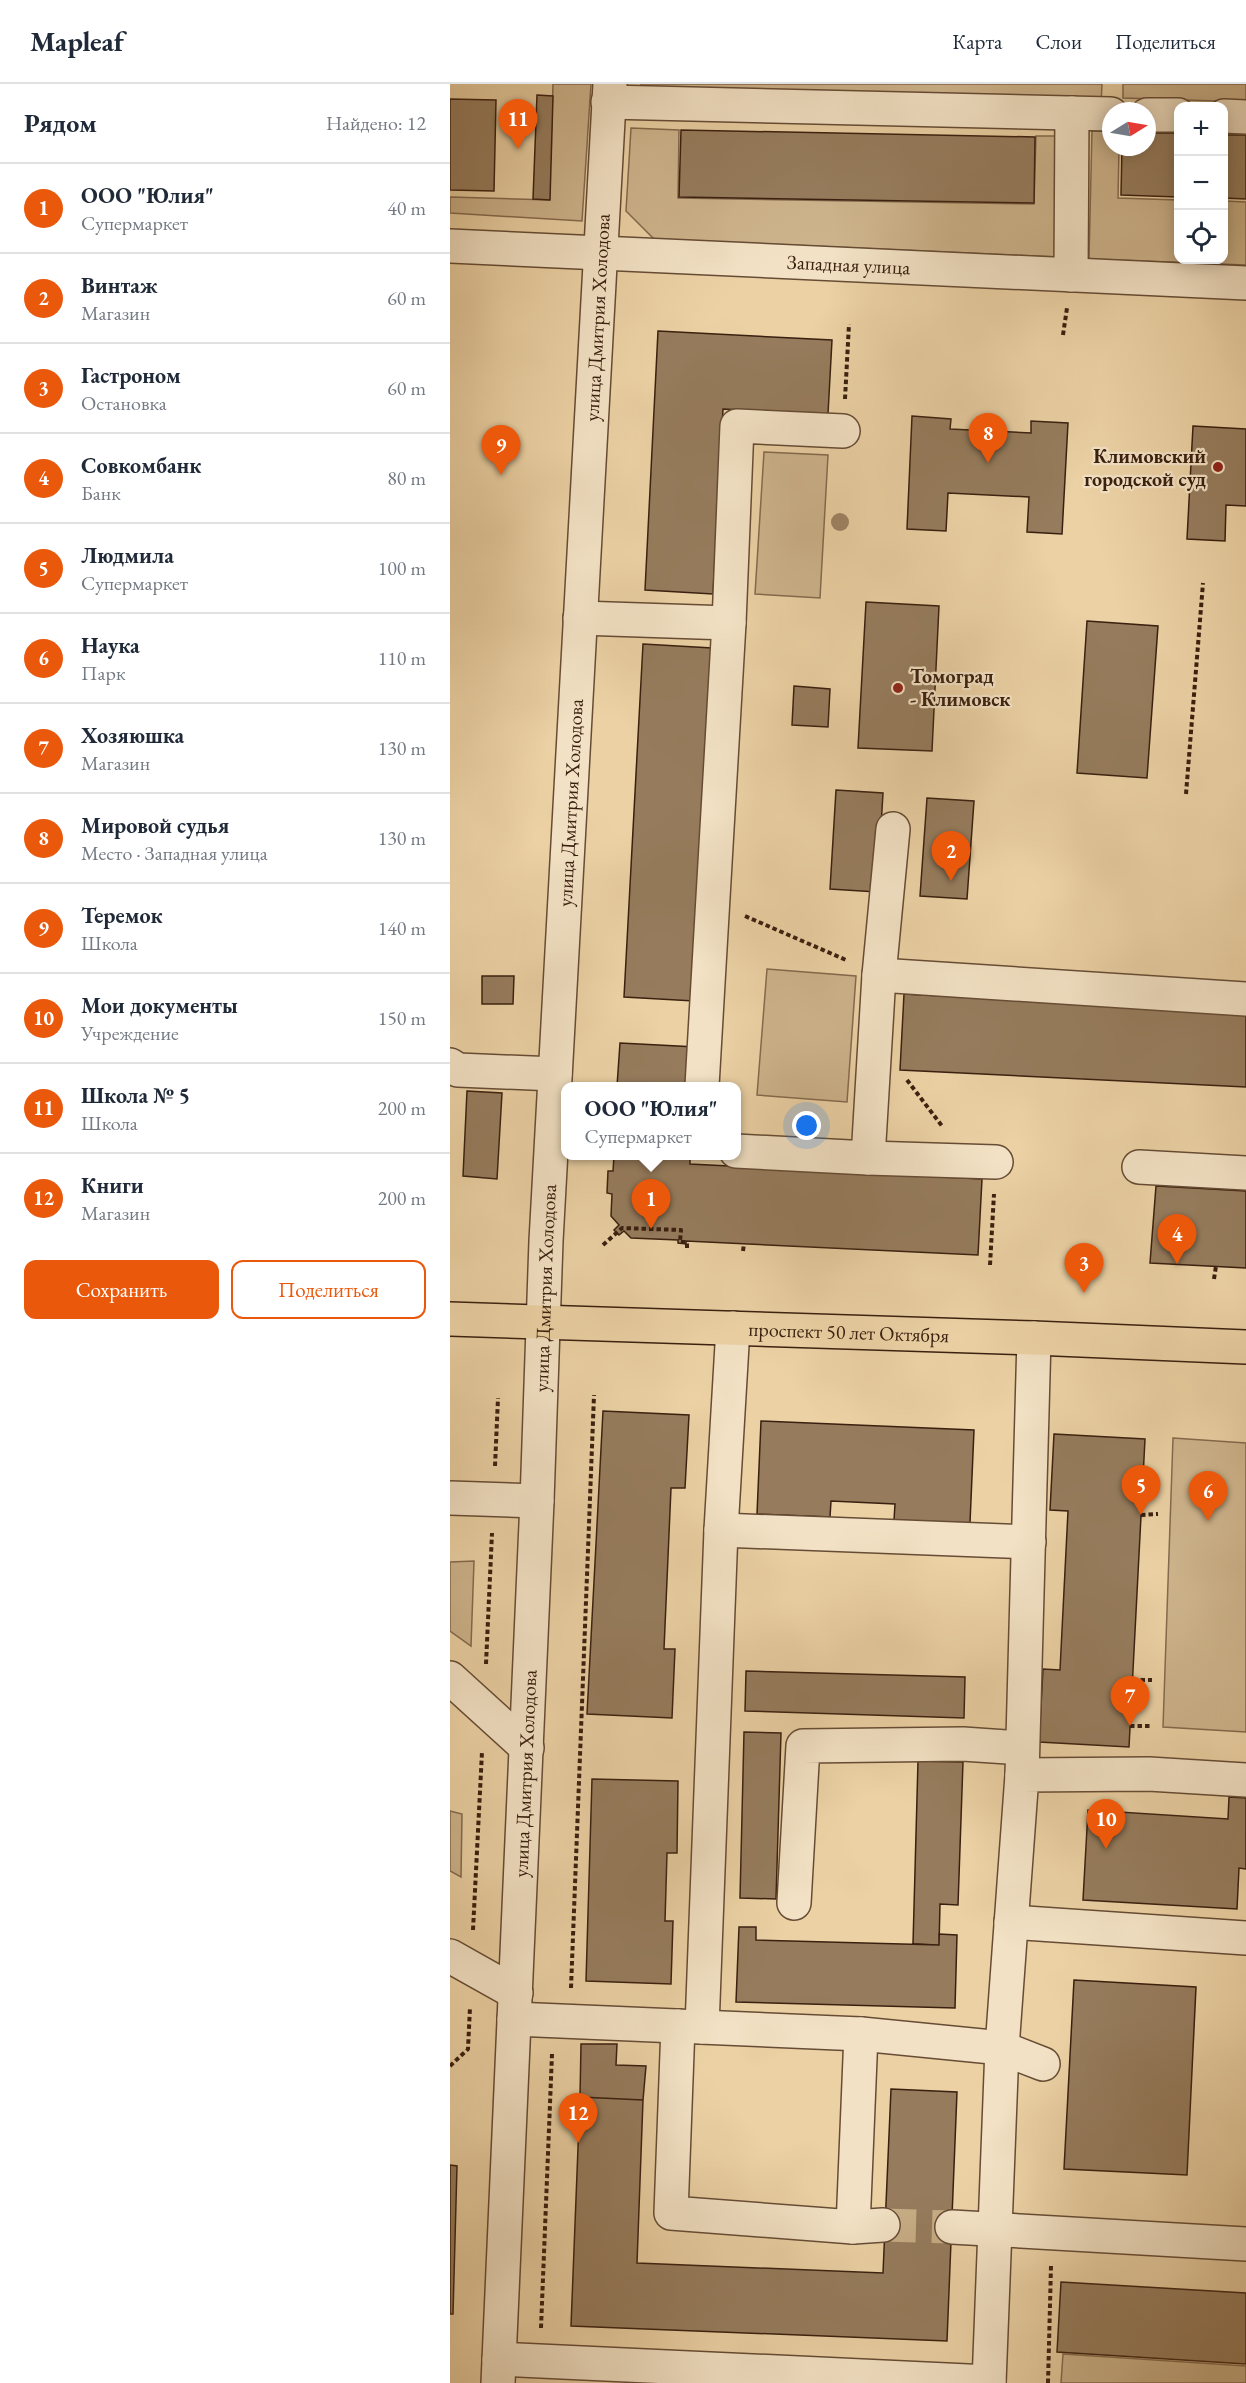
<!DOCTYPE html>
<html lang="ru">
<meta charset="utf-8">
<style>
body{margin:0;font-family:"EB Garamond",serif;background:#f6f6f7;color:#1f2937}
.controls{position:absolute;right:18px;top:18px;display:grid;overflow:hidden;border-radius:12px;box-shadow:0 3px 15px #0003}
.controls button{width:54px;height:54px;display:grid;place-items:center;padding:0;border:0;border-bottom:2px solid #e0e1e3;background:#fff;color:#1f2937;font:30px sans-serif}
.compass{position:absolute;left:652px;top:18px;width:54px;height:54px;border-radius:50%;background:#fff;box-shadow:0 3px 15px #0003;rotate:79deg}
.you{position:absolute;left:357px;top:1042px;width:21px;height:21px;margin:-15px;border:4px solid #fff;border-radius:50%;background:#1a73e8;box-shadow:0 0 0 9px #1a73e833}
.badge{display:grid;place-items:center;width:39px;height:39px;border-radius:50%;background:#ea580c;color:#fff;font-size:20px;font-weight:700}
.pin{position:absolute;translate:-50% -50px;filter:drop-shadow(0 2px 3px #0008)}
.pin::after{content:'';position:absolute;top:32px;width:21px;height:18px;background:inherit;clip-path:polygon(0 0,100% 0,50% 100%)}
.popup{position:absolute;left:111px;top:998px;width:180px;height:78px;box-sizing:border-box;display:grid;place-content:center;border-radius:12px;background:#fff;filter:drop-shadow(0 2px 4px #0005);font-size:20px;white-space:nowrap;color:#747a83}
.popup b{font-size:22px;color:#1f2937}
.popup::after{content:'';position:absolute;left:50%;top:100%;margin-left:-12px;border:12px solid transparent;border-top-color:#fff}
.list{margin:0;padding:0;list-style:none}
h2{display:flex;justify-content:space-between;align-items:center;height:78px;margin:0;padding:0 24px;font-size:26px}
h2 small{font-size:20px;font-weight:400;color:#747a83}
.list li{display:grid;grid-template-columns:39px 1fr auto;gap:18px;align-items:center;box-sizing:border-box;height:90px;padding:0 24px;border-top:2px solid #e0e1e3}
.list b{display:block;font-size:22px;white-space:nowrap}
.list p{margin:0;font-size:20px;white-space:nowrap;color:#747a83}
.list em{font-size:20px;font-style:normal;color:#747a83}
.actions{display:flex;gap:12px;padding:18px 24px}
.actions a{flex:1;padding:14px 0;border:2px solid #ea580c;border-radius:12px;text-align:center;font-size:21px;color:#ea580c}
.actions .main{background:#ea580c;color:#fff}
.icon{flex:none;width:33px;height:33px;fill:none;stroke:currentColor;stroke-width:2;stroke-linecap:round;stroke-linejoin:round}
.map{position:relative;flex:none;width:796px;height:2299px;overflow:hidden}
header{display:flex;align-items:center;gap:36px;box-sizing:border-box;height:84px;padding:0 30px;background:#fff;border-bottom:2px solid #e0e1e3}
header strong{font-size:28px}
nav{display:flex;gap:33px;margin-inline-start:auto;font-size:21px}
main{display:flex}
aside{flex:1;background:#fff}
.map>svg:first-child{display:block}
.green{fill:#cdb38b;stroke:#846a4e;stroke-width:1.5}
.building{fill:#967c5d;stroke:#3a2010;stroke-width:1.5}
.lines{fill:none;stroke-linecap:round;stroke-linejoin:round}
.minor-tunnel{stroke:#c8ae86;stroke-width:33;stroke-dasharray:33 16;stroke-linecap:butt}
.minor-casing{stroke:#664c35;stroke-width:36}
.major-casing{stroke:#3a2010;stroke-width:36}
.path{stroke:#3a2010;stroke-width:4;stroke-dasharray:4.5 3;stroke-linecap:butt}
.minor{stroke:#f2e1c4;stroke-width:33}
.major{stroke:#ebd1a4;stroke-width:33}
.tree{fill:#9e8464}
.poi-dot{fill:#8f2418;stroke:#f2e1c4;stroke-width:2}
.labels{text-anchor:middle;dominant-baseline:central;stroke-width:4.5;stroke-linejoin:round;paint-order:stroke}
.street-label{font-size:20px;fill:#3a2010;stroke:#f2e1c4}
.poi-label{font-size:20px;font-weight:bold;fill:#3a2010;stroke:#f2e1c4;text-anchor:end}
</style>
<header>
<strong>Mapleaf</strong>
<nav><a>Карта</a><a>Слои</a><a>Поделиться</a></nav>
</header>
<main>
<aside>
<h2>Рядом<small>Найдено: 12</small></h2>
<ul class="list">
<li><span class="badge">1</span><div><b>ООО &quot;Юлия&quot;</b><p>Супермаркет</p></div><em>40 m</em></li>
<li><span class="badge">2</span><div><b>Винтаж</b><p>Магазин</p></div><em>60 m</em></li>
<li><span class="badge">3</span><div><b>Гастроном</b><p>Остановка</p></div><em>60 m</em></li>
<li><span class="badge">4</span><div><b>Совкомбанк</b><p>Банк</p></div><em>80 m</em></li>
<li><span class="badge">5</span><div><b>Людмила</b><p>Супермаркет</p></div><em>100 m</em></li>
<li><span class="badge">6</span><div><b>Наука</b><p>Парк</p></div><em>110 m</em></li>
<li><span class="badge">7</span><div><b>Хозяюшка</b><p>Магазин</p></div><em>130 m</em></li>
<li><span class="badge">8</span><div><b>Мировой судья</b><p>Место · Западная улица</p></div><em>130 m</em></li>
<li><span class="badge">9</span><div><b>Теремок</b><p>Школа</p></div><em>140 m</em></li>
<li><span class="badge">10</span><div><b>Мои документы</b><p>Учреждение</p></div><em>150 m</em></li>
<li><span class="badge">11</span><div><b>Школа № 5</b><p>Школа</p></div><em>200 m</em></li>
<li><span class="badge">12</span><div><b>Книги</b><p>Магазин</p></div><em>200 m</em></li>
</ul>
<div class="actions"><a class="main">Сохранить</a><a>Поделиться</a></div>
</aside>
<div class="map">
<svg width="796" height="2299" viewBox="0 0 796 2299">
<rect width="100%" height="100%" fill="#ebd1a4"/>
<filter id="stains"><feTurbulence type="fractalNoise" baseFrequency=".00333" numOctaves="4"/><feColorMatrix values="0 0 0 0 .2 0 0 0 0 .09 0 0 0 0 .02 0 0 0 .5 -.17"/></filter>
<radialGradient id="worn" r=".72"><stop offset=".6" stop-color="#630" stop-opacity="0"/><stop offset="1" stop-color="#630" stop-opacity=".3"/></radialGradient>
<path class="green" d="M 103,0 L 141,0 L 132,137 L 0,129 L 0,113 L 99,116 Z
M 191,0 L 652,0 L 651,22 L 190,8 Z
M 673,0 L 796,0 L 796,18 L 673,14 Z
M 181,44 L 229,46 L 228,114 L 584,120 L 586,52 L 611,52 L 608,173 L 204,155 L 176,127 Z
M 642,47 L 661,47 L 661,63 L 669,63 L 668,114 L 728,116 L 728,176 L 774,176 L 774,117 L 796,118 L 796,181 L 639,175 Z
M 314,368 L 378,371 L 370,514 L 305,510 Z
M 317,885 L 406,892 L 397,1018 L 307,1011 Z
M 723,1354 L 796,1359 L 796,1648 L 713,1643 Z
M 24,1477 L 21,1562 L 0,1547 L 0,1478 Z
M 0,1727 L 12,1730 L 11,1793 L 0,1787 Z
M 613,2270 L 796,2282 L 796,2299 L 611,2299 Z"/>
<path class="building" d="M 87,11 L 103,12 L 100,116 L 83,115 Z
M 0,15 L 46,16 L 44,107 L 0,106 Z
M 231,46 L 585,53 L 584,119 L 229,113 Z
M 697,49 L 728,49 L 728,113 L 671,111 L 672,63 L 697,63 Z
M 774,51 L 796,51 L 796,115 L 774,114 Z
M 208,247 L 382,256 L 378,330 L 273,325 L 263,510 L 195,506 Z
M 462,332 L 501,335 L 500,345 L 581,349 L 581,337 L 618,339 L 612,450 L 577,448 L 579,413 L 498,409 L 496,447 L 457,445 Z
M 743,342 L 796,345 L 796,422 L 776,421 L 775,457 L 737,455 Z
M 416,518 L 489,522 L 482,667 L 408,664 Z
M 637,537 L 708,542 L 697,694 L 627,689 Z
M 193,560 L 262,564 L 244,917 L 174,913 Z
M 344,602 L 380,605 L 378,643 L 342,641 Z
M 386,706 L 433,709 L 427,808 L 380,805 Z
M 477,714 L 524,717 L 517,815 L 470,812 Z
M 32,892 L 64,892 L 63,920 L 32,920 Z
M 454,910 L 796,927 L 796,1003 L 450,986 Z
M 170,959 L 246,963 L 244,1002 L 167,1002 Z
M 17,1007 L 52,1009 L 47,1095 L 13,1092 Z
M 164,1072 L 240,1072 L 240,1080 L 532,1095 L 528,1171 L 236,1157 L 236,1160 L 228,1159 L 228,1156 L 181,1154 L 174,1147 L 169,1151 L 164,1146 L 169,1141 L 161,1132 L 162,1110 L 157,1109 L 158,1087 L 163,1087 Z
M 706,1102 L 796,1107 L 796,1184 L 700,1179 Z
M 153,1327 L 239,1331 L 235,1404 L 221,1404 L 214,1565 L 225,1565 L 222,1634 L 137,1630 Z
M 311,1337 L 524,1346 L 520,1439 L 444,1436 L 445,1420 L 381,1417 L 380,1433 L 307,1430 Z
M 604,1350 L 695,1355 L 679,1663 L 589,1658 L 593,1585 L 610,1586 L 618,1427 L 600,1426 Z
M 296,1587 L 515,1593 L 514,1634 L 295,1627 Z
M 294,1648 L 331,1649 L 326,1815 L 290,1814 Z
M 468,1677 L 513,1678 L 508,1821 L 490,1820 L 489,1861 L 463,1860 Z
M 142,1695 L 228,1697 L 227,1769 L 217,1769 L 215,1837 L 223,1837 L 221,1900 L 136,1897 Z
M 779,1713 L 796,1714 L 796,1785 L 789,1784 L 787,1825 L 633,1816 L 638,1726 L 778,1735 Z
M 289,1843 L 306,1843 L 306,1856 L 489,1861 L 489,1850 L 507,1851 L 505,1924 L 286,1918 Z
M 624,1896 L 746,1903 L 737,2091 L 614,2085 Z
M 131,1960 L 167,1960 L 166,1981 L 196,1982 L 193,2016 L 130,2013 Z
M 441,2005 L 507,2008 L 497,2257 L 121,2242 L 130,2013 L 193,2016 L 187,2179 L 433,2189 Z
M 0,2081 L 7,2082 L 3,2230 L 0,2230 Z
M 611,2198 L 796,2209 L 796,2280 L 607,2268 Z"/>
<g class="lines">
<path class="minor-tunnel" d="M 433,2141 L 502,2143"/>
<g class="minor-casing">
<g id="minor">
<path d="M 158,18 L 661,30"/>
<path d="M 697,31 L 728,31"/>
<path d="M 774,32 L 796,33"/>
<path id="s1" d="M 0,162 L 796,199"/>
<path d="M 621,191 L 622,29"/>
<path d="M 130,534 L 279,539 L 252,1002"/>
<path d="M 279,539 L 287,342 L 393,347"/>
<path d="M 429,891 L 796,915"/>
<path d="M 0,981 L 8,986 L 105,990"/>
<path d="M 286,1067 L 418,1074 L 546,1078"/>
<path d="M 418,1074 L 429,891 L 443,745"/>
<path d="M 689,1083 L 796,1089"/>
<path d="M 0,1414 L 87,1417"/>
<path d="M 271,1446 L 579,1458"/>
<path d="M 0,1594 L 77,1664"/>
<path d="M 572,1691 L 584,1254"/>
<path d="M 344,1819 L 353,1662 L 513,1660 L 572,1664"/>
<path d="M 561,1838 L 796,1854"/>
<path d="M 0,1872 L 66,1909"/>
<path d="M 64,1935 L 411,1950 L 552,1964 L 593,1980"/>
<path d="M 228,1942 L 221,2129 L 403,2143 L 411,1950"/>
<path d="M 252,1943 L 271,1446 L 283,1244"/>
<path d="M 403,2143 L 433,2141"/>
<path d="M 502,2143 L 796,2160"/>
<path d="M 49,2275 L 539,2298"/>
<path id="s2" d="M 48,2299 L 87,1417 L 96,1157 L 160,0"/>
<path d="M 539,2299 L 552,1964 L 572,1691 L 699,1690 L 796,1696"/>
</g>
</g>
<g class="major-casing">
<g id="major">
<path id="s3" d="M 0,1235 L 584,1254 L 796,1263"/>
</g>
</g>
<path class="path" d="M 613,251 L 617,224
M 395,315 L 399,240
M 736,710 L 753,499
M 295,832 L 396,876
M 457,996 L 492,1042
M 153,1161 L 172,1144 L 231,1146 L 230,1158 L 237,1158 L 237,1164
M 293,1167 L 294,1160
M 540,1181 L 544,1110
M 764,1195 L 766,1182
M 45,1382 L 48,1314
M 691,1431 L 708,1430
M 36,1580 L 42,1449
M 683,1596 L 702,1596
M 680,1642 L 701,1642
M 23,1846 L 32,1668
M 121,1904 L 144,1311
M 0,1982 L 18,1965 L 20,1923
M 91,2244 L 102,1970
M 598,2299 L 601,2182"/>
<use href="#minor" class="minor"/>
<use href="#major" class="major"/>
</g>
<circle class="tree" cx="390" cy="438" r="9"/>
<g class="poi-dot">
<circle cx="768" cy="383" r="6"/>
<circle cx="448" cy="604" r="6"/>
</g>
<g class="labels">
<g class="street-label">
<text stroke="none"><textPath href="#s1" startOffset="399">Западная улица</textPath></text>
<text stroke="none"><textPath href="#s2" startOffset="2068">улица Дмитрия Холодова</textPath></text>
<text stroke="none"><textPath href="#s2" startOffset="1582">улица Дмитрия Холодова</textPath></text>
<text stroke="none"><textPath href="#s2" startOffset="1096">улица Дмитрия Холодова</textPath></text>
<text stroke="none"><textPath href="#s3" startOffset="399">проспект 50 лет Октября</textPath></text>
<text stroke="none"><textPath href="#s2" startOffset="610">улица Дмитрия Холодова</textPath></text>
</g>
<g class="poi-label">
<text x="756" y="372">Климовский<tspan x="756" dy="23">городской суд</tspan></text>
<text x="460" y="592" text-anchor="start">Томоград<tspan x="460" dy="23">- Климовск</tspan></text>
</g>
</g>
<rect width="100%" height="100%" filter="url(#stains)"/>
<rect width="100%" height="100%" fill="url(#worn)"/>
</svg>
<div class="controls">
<button>+</button>
<button>−</button>
<button><svg class="icon" aria-label="locate" viewBox="0 0 24 24"><circle cx="12" cy="12" r="6"/><path d="M12 2v4M12 18v4M2 12h4M18 12h4"/></svg></button>
</div>
<svg class="compass" viewBox="-18 -18 36 36"><path d="M0-13l5 13h-10z" fill="#e53935"/><path d="M0 13l5-13h-10z" fill="#747a83"/></svg>
<div class="you"></div>
<div class="pin badge" style="left:201px;top:1145px">1</div>
<div class="popup"><b>ООО &quot;Юлия&quot;</b>Супермаркет</div>
<div class="pin badge" style="left:501px;top:797px">2</div>
<div class="pin badge" style="left:634px;top:1209px">3</div>
<div class="pin badge" style="left:727px;top:1180px">4</div>
<div class="pin badge" style="left:691px;top:1431px">5</div>
<div class="pin badge" style="left:758px;top:1437px">6</div>
<div class="pin badge" style="left:680px;top:1642px">7</div>
<div class="pin badge" style="left:538px;top:379px">8</div>
<div class="pin badge" style="left:51px;top:391px">9</div>
<div class="pin badge" style="left:656px;top:1765px">10</div>
<div class="pin badge" style="left:68px;top:65px">11</div>
<div class="pin badge" style="left:128px;top:2059px">12</div>
</div>
</main>
